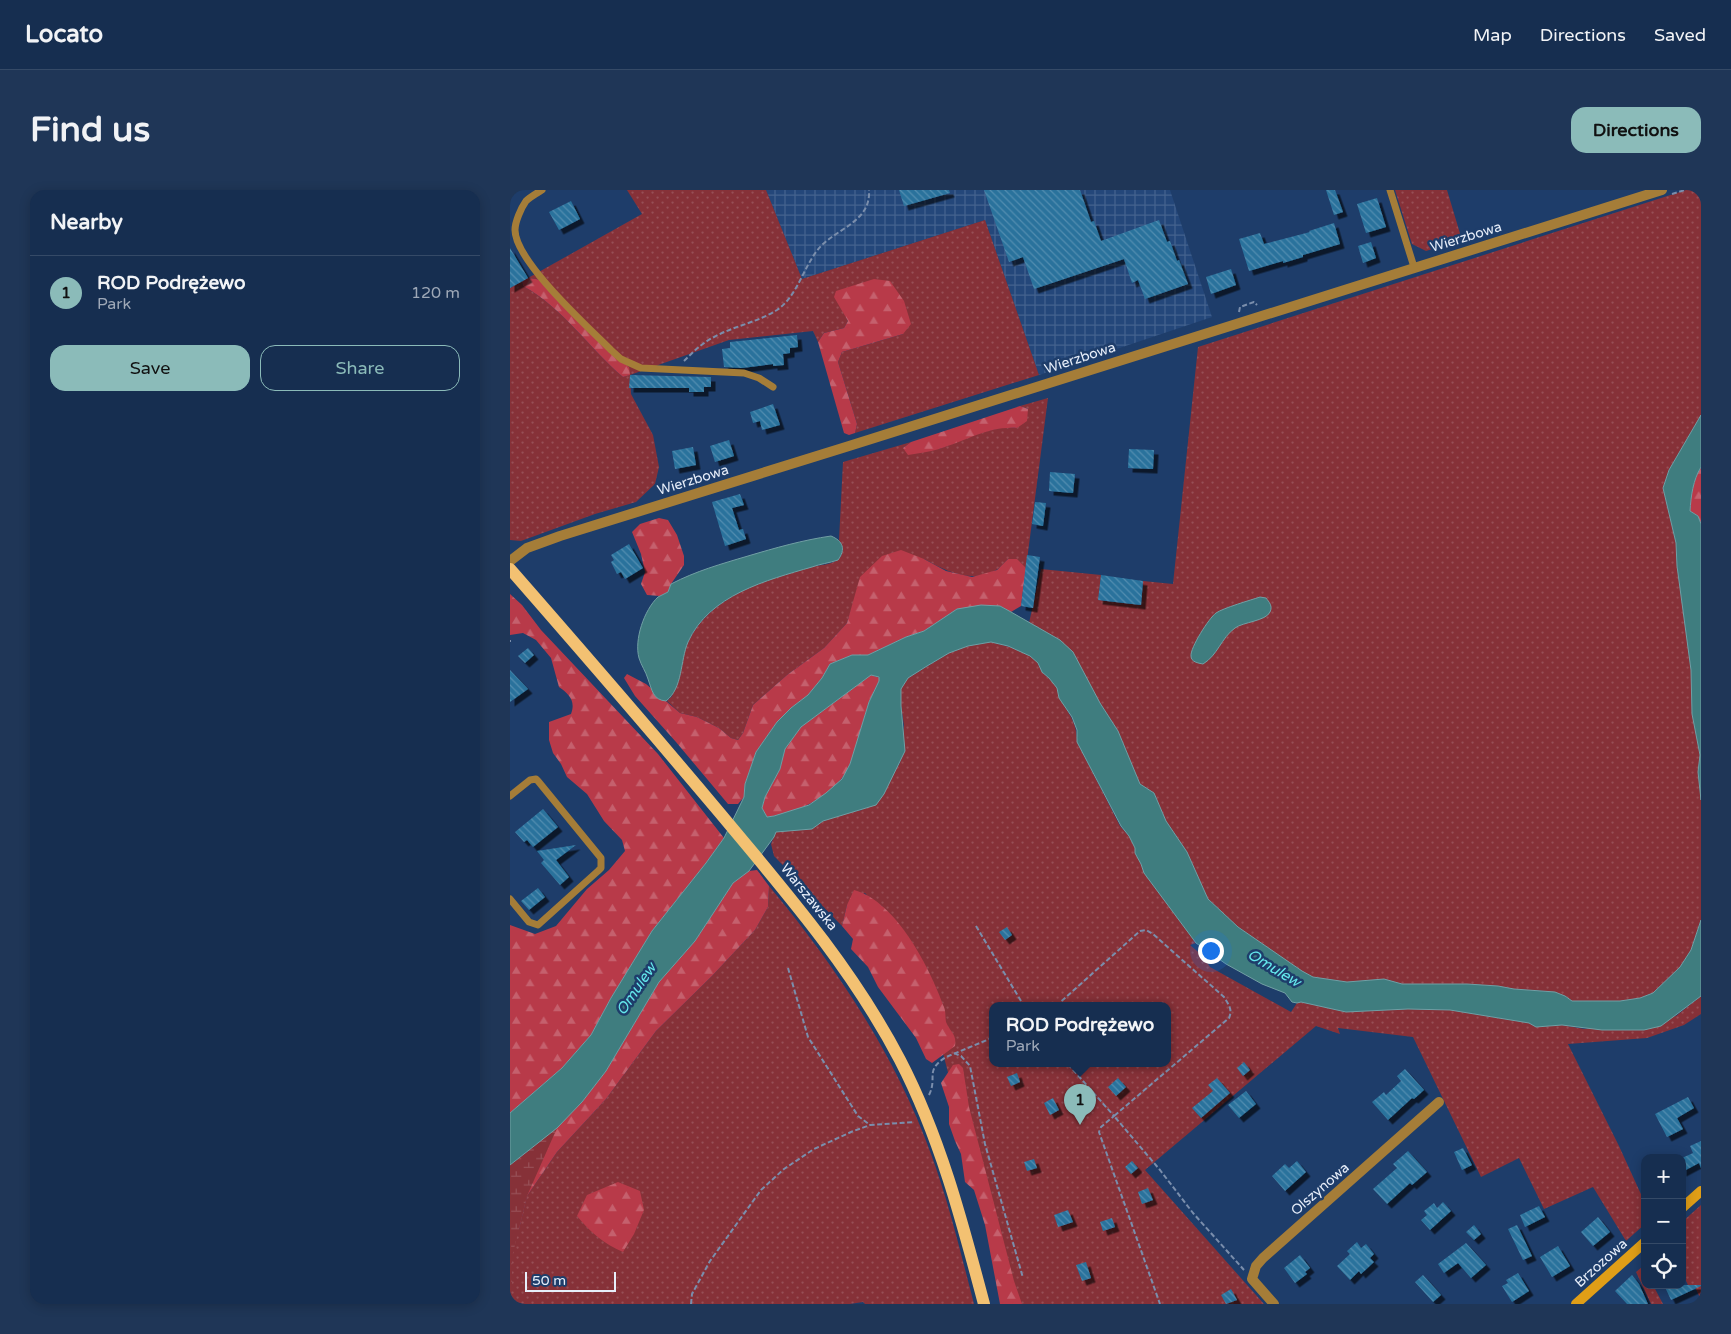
<!DOCTYPE html>
<meta charset="utf-8">
<style>
body{margin:0;font-family:"Varela Round",sans-serif;background:#1f3657;color:#f1f3f6}
.controls{position:absolute;right:15px;bottom:15px;display:grid;overflow:hidden;border-radius:10px;box-shadow:0 2px 12px #0003}
.controls button{width:45px;height:45px;display:grid;place-items:center;padding:0;border:0;border-bottom:1px solid #354a67;background:#162e50;color:#f1f3f6;font:25px sans-serif}
.scale{position:absolute;left:15px;bottom:12px;width:91px;box-sizing:border-box;padding-left:5px;border:2px solid #e7eefa;border-top:0;font-size:14px;line-height:18px;white-space:nowrap;color:#e7eefa;-webkit-text-stroke:4px #1e3d6a;paint-order:stroke}
.you{position:absolute;left:700px;top:760px;width:18px;height:18px;margin:-12px;border:4px solid #fff;border-radius:50%;background:#1a73e8;box-shadow:0 0 0 8px #1a73e833}
.badge{display:grid;place-items:center;width:32px;height:32px;border-radius:50%;background:#8bbbb9;color:#111;font-size:16px;font-weight:700}
.pin{position:absolute;translate:-50% -41px;filter:drop-shadow(0 1px 2px #0008)}
.pin::after{content:'';position:absolute;top:26px;width:18px;height:15px;background:inherit;clip-path:polygon(0 0,100% 0,50% 100%)}
.popup{position:absolute;left:479px;top:812px;width:182px;height:65px;box-sizing:border-box;display:grid;place-content:center;border-radius:10px;background:#162e50;filter:drop-shadow(0 1px 4px #0005);font-size:16px;white-space:nowrap;color:#9ea8b7}
.popup b{font-size:19px;color:#f1f3f6}
.popup::after{content:'';position:absolute;left:50%;top:100%;margin-left:-10px;border:10px solid transparent;border-top-color:#162e50}
.list{margin:0;padding:0;list-style:none}
h2{display:flex;justify-content:space-between;align-items:center;height:65px;margin:0;padding:0 20px;font-size:21px}
h2 small{font-size:16px;font-weight:400;color:#9ea8b7}
.list li{display:grid;grid-template-columns:32px 1fr auto;gap:15px;align-items:center;box-sizing:border-box;height:75px;padding:0 20px;border-top:1px solid #354a67}
.list b{display:block;font-size:19px;white-space:nowrap}
.list p{margin:0;font-size:16px;white-space:nowrap;color:#9ea8b7}
.list em{font-size:16px;font-style:normal;color:#9ea8b7}
.actions{display:flex;gap:10px;padding:15px 20px}
.actions a{flex:1;padding:11px 0;border:1px solid #8bbbb9;border-radius:15px;text-align:center;font-size:18px;color:#8bbbb9}
.actions .main{background:#8bbbb9;color:#111}
.icon{flex:none;width:28px;height:28px;fill:none;stroke:currentColor;stroke-width:2;stroke-linecap:round;stroke-linejoin:round}
.map{position:relative;flex:none;width:1191px;height:1114px;overflow:hidden;border-radius:15px}
header{display:flex;align-items:center;gap:30px;box-sizing:border-box;height:70px;padding:0 25px;background:#162e50;border-bottom:1px solid #354a67}
header strong{font-size:24px}
nav{display:flex;gap:28px;margin-inline-start:auto;font-size:18px}
.intro{display:flex;align-items:center;justify-content:space-between;box-sizing:border-box;height:120px;padding:0 30px}
h1{margin:0;font-size:35px}
.button{padding:12px 22px;border-radius:15px;background:#8bbbb9;color:#111;font-size:18px;font-weight:700}
main{display:flex;gap:30px;padding:0 30px}
aside{flex:1;background:#162e50;border-radius:15px;box-shadow:0 2px 12px #0003}
.map>svg:first-child{display:block}
.industrial{fill:url(#industrial-grid)}
.grass{fill:url(#grass-dots);fill-rule:evenodd}
.forest{fill:url(#forest-firs)}
.wetland{fill:url(#wetland-marsh)}
.water{fill:#3f7d7f;stroke:#719fa4;fill-rule:evenodd}
.building{fill:url(#building-back-hatch);filter:url(#shadow)}
.lines{fill:none;stroke-linecap:round;stroke-linejoin:round}
.path{stroke:#7a8eac;stroke-width:2;stroke-dasharray:5 2.5;stroke-linecap:butt}
.service{stroke:#a57d38;stroke-width:7}
.minor{stroke:#a57d38;stroke-width:10}
.secondary{stroke:#e09e17;stroke-width:10}
.primary{stroke:#f3c172;stroke-width:12}
.labels{text-anchor:middle;dominant-baseline:central;stroke-width:5;stroke-linejoin:round;paint-order:stroke}
.street-label{font-size:14px;fill:#e7eefa;stroke:#1e3d6a}
.water-label{font-size:15px;font-style:italic;fill:#64e8ec;stroke:#1e3d6a}
</style>
<header>
<strong>Locato</strong>
<nav><a>Map</a><a>Directions</a><a>Saved</a></nav>
</header>
<div class="intro"><h1>Find us</h1><a class="button">Directions</a></div>
<main>
<aside>
<h2>Nearby<small></small></h2>
<ul class="list">
<li><span class="badge">1</span><div><b>ROD Podrężewo</b><p>Park</p></div><em>120 m</em></li>
</ul>
<div class="actions"><a class="main">Save</a><a>Share</a></div>
</aside>
<div class="map">
<svg width="1191" height="1114" viewBox="0 0 1191 1114">
<defs>
<pattern id="industrial-grid" width="8" height="8" patternUnits="userSpaceOnUse" patternTransform="scale(1.25)"><rect width="8" height="8" fill="#24477a"/><path d="M0 4h8M4 0v8" fill="none" stroke="#44628e"/></pattern>
<pattern id="grass-dots" width="8" height="8" patternUnits="userSpaceOnUse" patternTransform="scale(1.25)"><rect width="8" height="8" fill="#863138"/><path d="M2 2h.1M6 6h.1" fill="none" stroke="#974f56" stroke-width="1.8" stroke-linecap="round"/></pattern>
<pattern id="forest-firs" width="22" height="20" patternUnits="userSpaceOnUse" patternTransform="scale(1.25)"><rect width="22" height="20" fill="#b83a49"/><path d="M5 1l3.5 6h-7zM16 11l3.5 6h-7z" fill="#c5606d"/></pattern>
<pattern id="wetland-marsh" width="20" height="14" patternUnits="userSpaceOnUse" patternTransform="scale(1.25)"><rect width="20" height="14" fill="#863138"/><path d="M1 5h8M5 5V1M11 12h8M15 12V8" fill="none" stroke="#974f56"/></pattern>
<pattern id="building-back-hatch" width="6" height="6" patternUnits="userSpaceOnUse" patternTransform="scale(1.25)"><rect width="6" height="6" fill="#29729c"/><path d="M-1 5l2 2M0 0l6 6M5-1l2 2" fill="none" stroke="#528db0"/></pattern>
<filter id="shadow"><feDropShadow dx="4.5" dy="4.5" stdDeviation="0" flood-color="#0009"/></filter>
</defs>
<rect width="100%" height="100%" fill="#1e3d6a"/>
<path class="industrial" d="M 256,0 L 660,0 L 702,127 L 529,185 L 475,30 L 292,89 Z"/>
<path class="grass" d="M 117,0 L 256,0 L 292,89 L 475,30 L 529,185 L 345,243 L 347,234 L 328,172 L 332,162 L 393,144 L 332,119 L 338,131 L 334,138 L 314,143 L 308,152 L 303,141 L 219,150 L 120,185 L 121,204 L 143,245 L 149,277 L 145,294 L 126,312 L 85,324 L 11,351 L 0,350 L 0,98 L 12,91 L 13,96 C 53,118 79,158 113,187 L 119,185 L 119,177 L 33,90 L 18,88 L 132,24 Z
M 885,0 L 937,0 L 952,50 L 916,61 L 902,54 Z
M 1176,0 L 1191,0 L 1191,225 L 1159,280 L 1153,298 L 1166,353 L 1167,376 L 1181,480 L 1182,524 L 1190,565 L 1188,582 L 1191,610 L 1191,730 L 1181,760 L 1170,777 L 1143,803 L 1130,808 L 1110,811 L 1062,811 L 1055,806 L 1034,801 L 1004,799 L 988,796 L 957,794 L 892,794 L 874,789 L 837,792 L 803,787 L 792,782 L 728,737 L 698,709 L 677,662 L 656,631 L 644,603 L 630,594 L 608,541 L 550,450 L 519,433 L 531,379 L 591,385 L 589,410 L 631,415 L 633,391 L 663,394 L 688,157 Z
M 538,208 L 516,378 L 498,369 C 494,373 490,378 486,380 C 461,394 436,381 414,369 L 344,411 L 337,433 L 314,458 L 277,485 L 243,515 L 233,543 L 228,550 L 221,548 L 209,538 L 187,527 L 170,523 L 157,511 L 162,506 C 167,489 170,469 178,452 C 190,427 213,410 236,399 C 256,389 280,383 301,377 C 309,375 320,375 327,370 C 334,366 333,356 329,350 L 333,272 L 401,252 L 393,258 L 429,259 L 469,243 L 494,237 L 507,238 L 518,219 L 510,216 Z
M 481,452 C 496,456 516,460 527,472 C 529,475 530,479 532,482 C 537,487 542,490 546,496 C 549,500 548,506 551,510 C 560,526 567,533 567,552 L 610,636 L 619,646 L 625,658 L 625,663 L 631,674 L 634,683 L 686,753 L 680,755 L 693,766 L 700,777 L 781,822 L 787,813 L 791,812 L 836,822 L 898,819 L 940,820 L 1019,833 L 1026,837 L 1052,835 L 1074,839 L 1166,826 L 1191,806 L 1191,824 L 1174,835 L 1137,848 L 1058,854 L 1109,956 L 1135,1013 L 1135,1034 L 1116,1051 L 1083,997 L 1034,1019 L 1009,968 L 971,987 L 903,847 L 828,838 L 830,844 L 806,836 L 635,980 L 754,1114 L 498,1114 L 420,813 L 372,716 L 360,709 L 355,703 L 337,715 L 332,736 L 264,666 L 261,654 L 266,642 L 302,639 L 313,631 L 332,624 L 352,620 L 383,584 L 390,573 L 394,535 L 391,516 L 391,499 L 398,488 L 439,463 L 458,456 ZM 482,816 L 658,816 L 658,874 L 482,874 Z
M 259,696 C 325,775 386,866 421,964 C 439,1013 451,1064 464,1114 L 355,1114 L 353,1112 L 340,1114 L 0,1114 L 0,1045 L 9,1039 L 17,1006 L 47,962 L 96,909 L 146,841 L 202,786 L 245,740 L 258,717 Z
M 1191,1015 L 1191,1110 L 1185,1097 L 1180,1099 L 1172,1083 L 1172,1039 L 1173,1038 L 1172,1032 Z
M 1132,1077 L 1135,1081 L 1135,1095 L 1143,1095 L 1153,1114 L 1141,1114 L 1126,1082 Z"/>
<path class="forest" d="M 18,88 L 33,90 L 119,177 L 120,185 L 113,187 C 79,158 53,118 13,96 L 12,91 Z
M 364,89 L 380,91 L 394,111 L 401,134 L 393,144 L 332,162 L 328,172 L 347,234 L 345,243 L 339,245 L 334,243 L 308,152 L 314,143 L 334,138 L 338,131 L 324,107 L 326,101 Z
M 510,216 L 518,219 L 517,231 L 507,238 C 478,236 456,251 429,259 C 419,262 408,263 398,265 L 393,258 L 401,252 Z
M 1191,277 L 1191,334 L 1188,326 L 1180,321 C 1181,306 1183,290 1191,277 Z
M 149,328 L 158,330 L 167,345 L 174,366 L 174,375 L 161,394 L 158,402 L 150,406 L 137,405 L 131,394 L 135,382 L 131,364 L 122,342 L 130,334 Z
M 391,360 L 414,369 L 436,381 L 462,387 L 487,380 L 498,369 L 507,369 L 516,378 L 511,416 L 501,422 L 490,416 L 447,419 L 414,441 L 396,447 L 358,465 L 342,465 L 320,474 L 312,488 L 298,505 L 281,518 L 267,532 L 246,562 L 235,594 L 234,607 L 228,614 L 218,614 L 166,552 L 125,506 L 114,488 L 117,484 L 136,494 L 170,523 L 187,527 L 209,538 L 221,548 L 228,550 L 233,543 L 243,515 L 277,485 L 314,458 L 337,433 L 350,387 L 372,366 Z
M 0,404 L 12,415 L 31,440 L 148,564 L 214,648 L 196,673 L 142,741 L 101,808 L 81,845 L 52,878 L 0,923 L 0,735 L 25,744 L 46,736 L 77,699 L 99,680 L 115,661 L 112,650 L 94,631 L 77,604 L 57,587 L 51,574 L 43,563 L 39,550 L 39,532 L 61,524 C 66,511 59,504 49,497 L 41,468 L 26,450 L 13,443 L 0,445 Z
M 361,485 L 370,488 L 369,491 C 365,499 361,507 358,515 C 352,534 348,555 340,574 C 328,604 289,623 257,627 L 252,618 L 255,607 L 270,579 L 275,559 L 291,537 Z
M 247,680 L 259,696 L 258,717 L 245,740 L 202,786 L 146,841 L 96,909 L 47,962 L 17,1006 L 9,1039 L 0,1045 L 0,1000 L 25,956 L 72,912 L 96,881 L 149,792 L 185,751 L 223,693 L 239,681 Z
M 344,700 C 386,711 420,778 434,817 C 436,822 435,827 436,832 C 440,842 447,844 445,856 L 422,873 L 416,869 L 406,848 L 368,797 L 358,777 L 341,759 L 343,749 L 332,736 L 337,715 Z
M 449,874 L 453,878 L 459,917 L 504,1091 L 512,1114 L 490,1114 L 475,1035 L 464,1000 L 455,992 L 451,964 L 445,951 L 439,934 L 439,917 L 431,893 L 443,875 Z
M 108,992 L 130,1001 L 134,1020 L 124,1044 L 113,1062 C 94,1054 80,1042 67,1026 L 77,1005 Z"/>
<path class="wetland" d="M 47,938 L 17,1006 L 2,1067 L 2,1095 L 0,1103 L 0,975 Z"/>
<path class="water" d="M 1191,225 L 1191,277 C 1183,290 1181,306 1180,321 L 1188,326 L 1191,334 L 1191,610 L 1188,582 L 1190,565 L 1182,524 L 1181,480 L 1167,376 L 1166,353 L 1153,298 L 1159,280 Z
M 321,346 C 333,351 336,359 328,370 C 319,373 310,374 302,377 C 257,390 199,405 178,452 C 170,471 173,498 156,511 C 143,510 142,500 138,489 C 136,482 131,475 129,468 C 124,450 134,420 148,407 C 151,405 155,404 158,402 L 161,394 C 186,381 211,374 238,366 C 265,358 293,350 321,346 Z
M 750,407 L 756,408 C 759,412 763,416 760,422 C 756,431 733,432 725,438 C 711,448 708,465 693,474 C 688,473 681,472 681,466 C 680,458 699,428 706,423 C 713,418 741,410 750,407 Z
M 471,415 L 490,416 L 501,422 L 550,450 L 563,462 L 590,513 L 608,541 L 630,594 L 644,603 L 656,631 L 677,662 L 698,709 L 728,737 L 792,781 L 803,787 L 837,792 L 874,789 L 892,794 L 957,794 L 988,796 L 1004,799 L 1045,802 L 1055,806 L 1062,811 L 1110,811 L 1130,808 L 1143,803 L 1170,777 L 1181,760 L 1191,730 L 1191,806 L 1151,836 L 1134,840 L 1092,840 L 1052,835 L 1026,837 L 1019,833 L 940,820 L 898,819 L 836,822 L 791,812 L 787,813 L 782,812 L 775,803 L 752,794 L 716,774 L 686,753 L 634,683 L 631,674 L 625,663 L 625,658 L 619,646 L 611,636 L 567,552 L 567,540 L 562,527 L 549,508 L 547,498 L 539,488 L 532,482 L 528,473 L 520,466 L 498,456 L 481,452 L 458,456 L 439,463 L 417,476 L 398,488 L 391,499 L 391,516 L 395,561 L 374,604 L 366,615 L 313,631 L 302,639 L 266,642 L 264,647 L 239,681 L 223,693 L 185,751 L 149,792 L 96,881 L 72,912 L 47,938 L 0,975 L 0,923 L 52,878 L 81,845 L 101,808 L 142,741 L 196,673 L 214,648 L 234,607 L 235,594 L 246,562 L 267,532 L 281,518 L 298,505 L 312,488 L 320,474 L 342,465 L 358,465 L 396,447 L 414,441 L 447,419 ZM 361,485 L 369,487 L 369,491 L 359,512 L 340,574 L 332,589 L 316,603 L 299,615 L 264,626 L 257,627 L 252,618 L 255,607 L 270,579 L 275,559 L 291,537 Z"/>
<path class="building" d="M 389,0 L 439,0 L 440,3 L 394,16 Z
M 474,0 L 570,0 L 581,32 L 584,31 L 591,51 L 649,30 L 657,52 L 660,51 L 667,71 L 669,70 L 678,94 L 635,109 L 628,90 L 622,93 L 614,69 L 524,99 L 513,67 L 499,72 Z
M 816,0 L 825,0 L 833,22 L 824,25 Z
M 867,8 L 876,37 L 856,43 L 847,14 Z
M 61,11 L 70,29 L 49,40 L 39,22 Z
M 824,33 L 830,54 L 793,65 L 793,67 L 773,73 L 773,71 L 739,81 L 729,49 L 750,43 L 754,54 L 800,42 L 799,41 Z
M 861,52 L 866,68 L 853,73 L 848,56 Z
M 0,58 L 18,88 L 0,98 Z
M 721,79 L 726,95 L 701,104 L 696,87 Z
M 287,145 L 288,157 L 280,158 L 280,163 L 273,164 L 274,175 L 263,176 L 263,174 L 232,178 L 214,177 L 212,159 L 220,158 L 220,152 Z
M 120,185 L 201,187 L 201,197 L 194,197 L 194,202 L 179,202 L 179,198 L 119,198 Z
M 263,214 L 270,235 L 252,240 L 250,231 L 243,233 L 240,222 Z
M 219,250 L 224,266 L 205,272 L 200,256 Z
M 183,257 L 186,275 L 165,279 L 162,261 Z
M 619,259 L 644,260 L 643,279 L 618,278 Z
M 540,282 L 565,284 L 563,303 L 539,301 Z
M 230,304 L 234,315 L 222,318 L 229,340 L 233,339 L 236,349 L 215,356 L 202,312 Z
M 525,312 L 536,313 L 533,336 L 522,334 Z
M 119,354 L 133,378 L 115,389 L 111,382 L 107,384 L 101,372 L 104,370 L 101,365 Z
M 517,365 L 530,367 L 523,418 L 511,416 Z
M 591,385 L 633,391 L 631,415 L 588,410 Z
M 18,458 L 24,465 L 15,473 L 8,466 Z
M 0,480 L 18,499 L 0,512 Z
M 33,619 L 48,637 L 23,657 L 17,650 L 14,652 L 5,642 Z
M 66,655 L 46,670 L 59,687 L 50,695 L 31,673 L 34,670 L 27,661 Z
M 28,698 L 35,707 L 19,720 L 11,711 Z
M 497,737 L 502,745 L 495,750 L 489,742 Z
M 734,872 L 740,880 L 733,886 L 727,878 Z
M 895,879 L 914,900 L 904,909 L 902,908 L 878,930 L 862,912 L 874,902 L 876,905 L 891,891 L 887,886 Z
M 507,883 L 510,892 L 501,896 L 497,887 Z
M 608,888 L 616,897 L 606,906 L 598,897 Z
M 707,888 L 720,903 L 691,928 L 682,918 L 703,901 L 698,895 Z
M 736,901 L 746,914 L 729,928 L 718,915 Z
M 1178,907 L 1184,918 L 1167,928 L 1173,939 L 1157,947 L 1145,924 Z
M 543,908 L 549,920 L 540,925 L 534,913 Z
M 1191,951 L 1191,978 L 1189,973 L 1172,982 L 1172,968 L 1183,963 L 1180,956 Z
M 953,958 L 962,975 L 952,980 L 944,962 Z
M 898,961 L 917,982 L 902,995 L 900,993 L 877,1014 L 863,999 L 887,978 L 883,974 Z
M 524,969 L 527,978 L 517,981 L 514,972 Z
M 622,971 L 628,978 L 621,984 L 615,977 Z
M 787,971 L 796,982 L 775,1001 L 762,986 L 775,974 L 779,978 Z
M 638,998 L 643,1010 L 632,1014 L 628,1002 Z
M 933,1012 L 941,1021 L 920,1040 L 911,1030 L 917,1025 L 914,1021 L 924,1013 L 927,1018 Z
M 1029,1016 L 1035,1027 L 1015,1037 L 1010,1025 Z
M 558,1020 L 563,1032 L 548,1037 L 544,1025 Z
M 1088,1027 L 1100,1042 L 1083,1056 L 1071,1042 Z
M 602,1028 L 605,1037 L 593,1041 L 590,1032 Z
M 964,1035 L 971,1044 L 964,1050 L 956,1042 Z
M 1007,1035 L 1022,1066 L 1013,1070 L 998,1039 Z
M 847,1052 L 851,1058 L 856,1054 L 864,1064 L 860,1068 L 864,1072 L 851,1084 L 849,1081 L 840,1090 L 827,1076 L 840,1064 L 837,1061 Z
M 956,1053 L 976,1075 L 961,1088 L 948,1073 L 934,1083 L 928,1074 Z
M 1048,1056 L 1060,1076 L 1042,1087 L 1030,1067 Z
M 790,1065 L 800,1078 L 795,1082 L 797,1084 L 785,1093 L 774,1078 Z
M 576,1072 L 581,1088 L 572,1091 L 566,1075 Z
M 1008,1083 L 1019,1101 L 1002,1112 L 992,1096 L 998,1093 L 996,1090 Z
M 913,1085 L 931,1105 L 923,1112 L 905,1092 Z
M 1122,1085 L 1129,1094 L 1138,1114 L 1117,1114 L 1105,1101 Z
M 1154,1095 L 1191,1095 L 1191,1096 L 1161,1110 Z
M 721,1099 L 727,1110 L 716,1114 L 711,1105 Z"/>
<g class="lines">
<path class="path" d="M 1162,4 L 1175,0
M 729,122 L 730,117 L 744,112 L 747,115
M 174,171 C 183,162 192,153 204,147 C 224,136 248,132 267,120 C 289,105 294,73 312,55 C 331,37 361,30 359,0
M 0,451 L 1,451
M 466,736 L 514,816
M 278,778 L 298,847 L 348,926 L 360,935 L 404,932
M 546,816 L 630,741 L 636,740 L 643,744 L 714,807 C 718,814 723,819 719,828 L 604,926 L 650,980 L 683,1023 L 734,1080
M 444,863 L 451,866 L 460,876 L 475,954 L 513,1088
M 558,874 L 604,926 L 591,937 L 589,942 L 650,1114
M 419,905 C 428,887 414,881 436,867 L 482,848
M 181,1114 L 182,1104 L 200,1071 L 251,1000 L 274,979 L 304,959 L 341,942 L 360,935"/>
<path class="service" d="M 32,0 C 27,3 20,7 16,11 C 11,18 5,32 5,40 C 5,71 78,137 101,160 L 111,169 L 131,178 L 234,183 L 249,188 L 263,197
M 880,0 L 904,77
M 0,606 L 20,590 L 26,589 L 28,591 L 91,668 L 91,678 L 88,681 L 28,735 L 19,732 L 0,709"/>
<path class="minor" d="M 0,371 L 17,358 L 50,346 L 339,256 L 1152,0
M 764,1114 L 742,1089 L 746,1076 L 753,1068 L 929,912"/>
<path class="secondary" d="M 1172,1018 L 1191,1001
M 1066,1114 L 1135,1052"/>
<path class="primary" d="M 0,379 C 70,459 140,540 209,622 C 275,701 342,778 390,870 C 430,947 452,1031 474,1114"/>
</g>
<g class="labels">
<g class="street-label">
<text transform="translate(956 47) rotate(-17)">Wierzbowa</text>
<text transform="translate(570 168) rotate(-18)">Wierzbowa</text>
<text transform="translate(183 290) rotate(-17)">Wierzbowa</text>
<text transform="translate(299 707) rotate(51)">Warszawska</text>
<text transform="translate(810 999) rotate(-41)">Olszynowa</text>
<text transform="translate(1091 1073) rotate(-42)">Brzozowa</text>
</g>
<g class="water-label">
<text transform="translate(764 778) rotate(31)">Omulew</text>
<text transform="translate(126 799) rotate(-56)">Omulew</text>
</g>
</g>
</svg>
<div class="controls">
<button>+</button>
<button>−</button>
<button><svg class="icon" aria-label="locate" viewBox="0 0 24 24"><circle cx="12" cy="12" r="6"/><path d="M12 2v4M12 18v4M2 12h4M18 12h4"/></svg></button>
</div>
<div class="scale">50 m</div>
<div class="you"></div>
<div class="pin badge" style="left:570px;top:935px">1</div>
<div class="popup"><b>ROD Podrężewo</b>Park</div>
</div>
</main>
